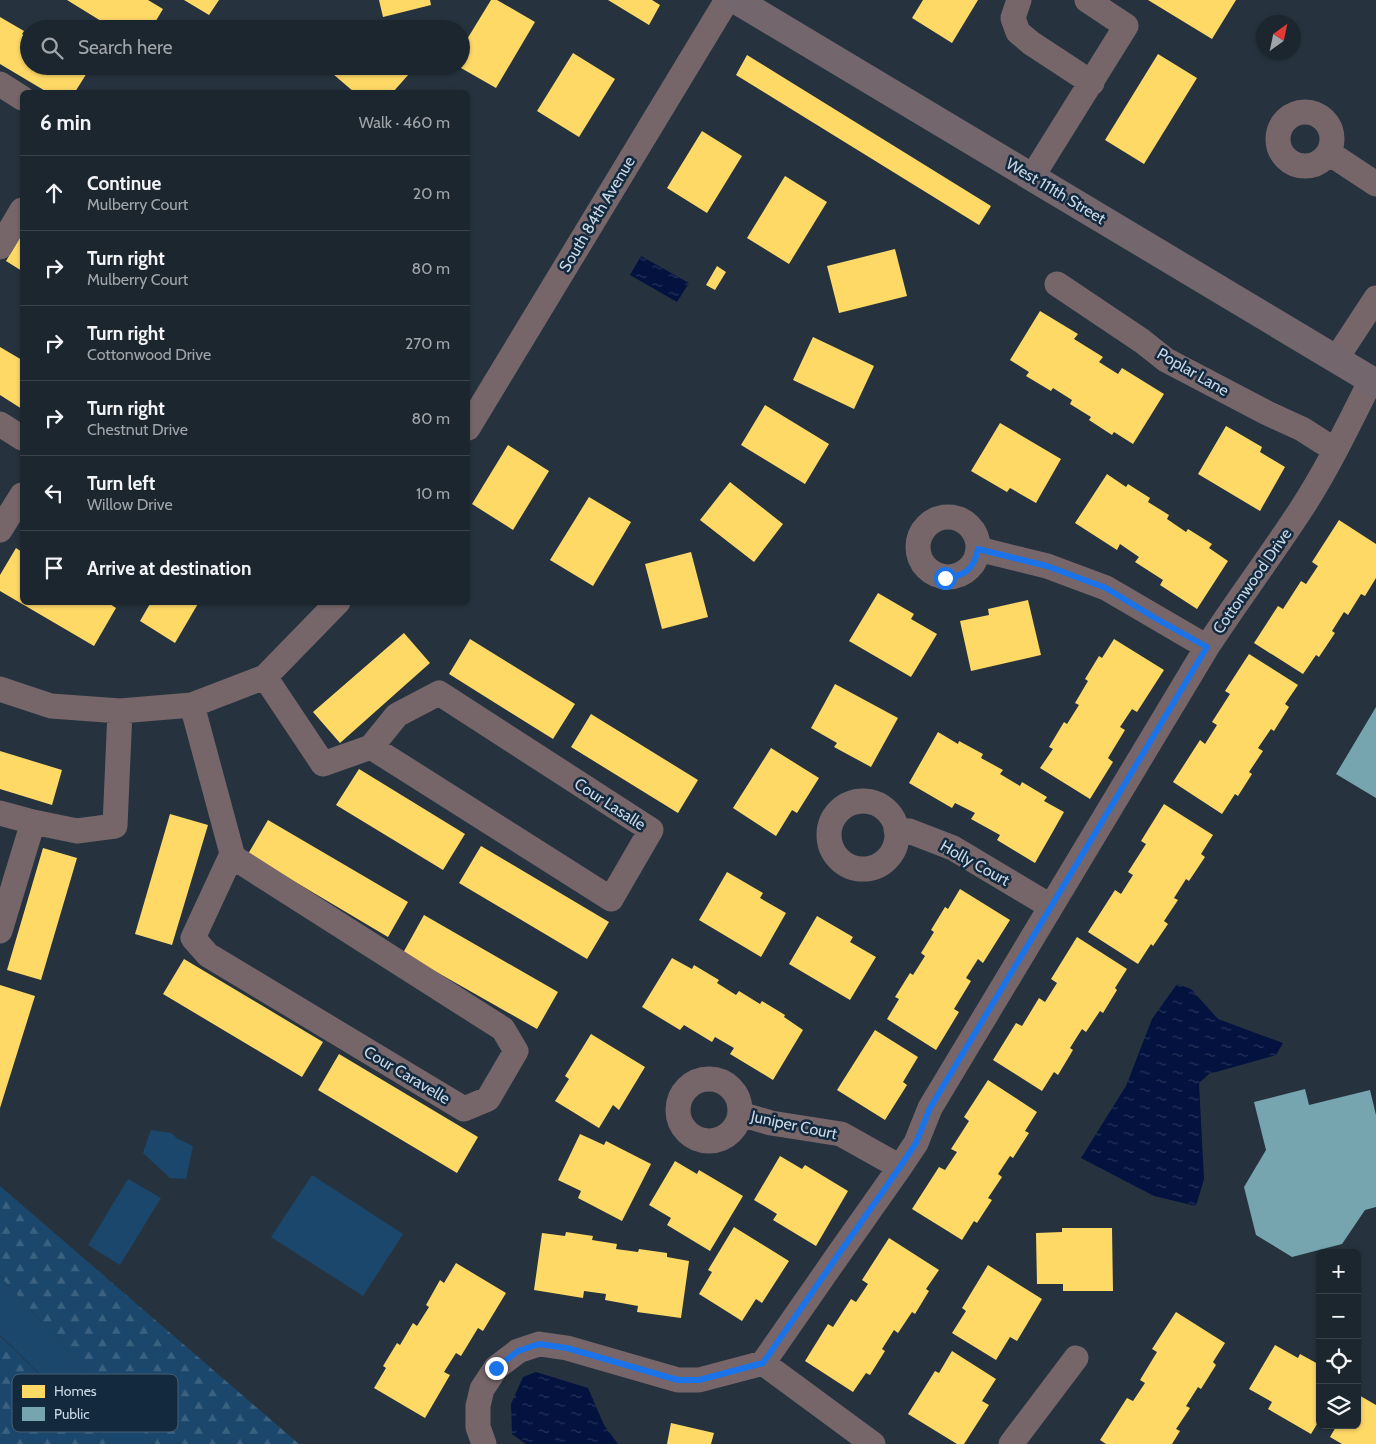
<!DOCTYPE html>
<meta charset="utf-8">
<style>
body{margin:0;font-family:Cabin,sans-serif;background:#29323a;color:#f1f3f6}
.controls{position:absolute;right:15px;bottom:15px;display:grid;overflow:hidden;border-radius:8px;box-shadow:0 1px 4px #0004}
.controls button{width:45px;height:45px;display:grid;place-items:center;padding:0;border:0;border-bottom:1px solid #3a434a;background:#1c262e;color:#f1f3f6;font:25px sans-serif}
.compass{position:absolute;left:1256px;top:15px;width:45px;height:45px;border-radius:50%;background:#1c262e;box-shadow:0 1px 4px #0004;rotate:33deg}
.stop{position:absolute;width:15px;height:15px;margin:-11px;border:4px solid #1a73e8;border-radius:50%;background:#fff}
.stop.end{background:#1a73e8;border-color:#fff;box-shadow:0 1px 5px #0008}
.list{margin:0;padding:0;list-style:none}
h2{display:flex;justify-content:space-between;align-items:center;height:65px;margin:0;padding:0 20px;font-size:21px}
h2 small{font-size:16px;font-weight:400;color:#a0a5aa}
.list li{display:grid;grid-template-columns:32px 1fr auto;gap:15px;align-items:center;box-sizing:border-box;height:75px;padding:0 20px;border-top:1px solid #3a434a}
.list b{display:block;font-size:19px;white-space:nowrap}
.list p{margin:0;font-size:16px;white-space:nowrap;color:#a0a5aa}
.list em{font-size:16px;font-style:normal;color:#a0a5aa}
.icon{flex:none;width:28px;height:28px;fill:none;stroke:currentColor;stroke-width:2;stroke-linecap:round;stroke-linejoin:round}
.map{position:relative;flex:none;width:1376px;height:1444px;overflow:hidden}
.search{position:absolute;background:#1c262e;box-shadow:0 1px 4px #0004;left:20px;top:20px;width:450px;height:55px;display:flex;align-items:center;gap:12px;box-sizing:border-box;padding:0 18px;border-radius:28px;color:#a0a5aa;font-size:19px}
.panel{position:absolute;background:#1c262e;box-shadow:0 1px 4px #0004;left:20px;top:90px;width:450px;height:515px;border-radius:8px}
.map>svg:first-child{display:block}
.green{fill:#1b476c}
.forest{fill:url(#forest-firs)}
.water{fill:url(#water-ripples)}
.homes{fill:#ffd966}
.public{fill:#76a5af}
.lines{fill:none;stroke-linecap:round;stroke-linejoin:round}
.minor{stroke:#76666a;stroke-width:25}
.major{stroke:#73666d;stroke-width:28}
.route{stroke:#1a73e8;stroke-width:6}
.labels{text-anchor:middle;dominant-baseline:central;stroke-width:5;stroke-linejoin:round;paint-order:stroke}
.street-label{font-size:16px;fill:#cad8e6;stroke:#12293e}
.key{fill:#12293e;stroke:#495e70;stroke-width:1}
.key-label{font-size:14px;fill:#cad8e6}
</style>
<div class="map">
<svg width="1376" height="1444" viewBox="0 0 1376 1444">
<defs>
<pattern id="forest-firs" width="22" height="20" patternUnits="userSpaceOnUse" patternTransform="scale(1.25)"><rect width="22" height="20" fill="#1b476c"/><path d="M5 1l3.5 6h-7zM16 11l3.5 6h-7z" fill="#3b6181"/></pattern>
<pattern id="water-ripples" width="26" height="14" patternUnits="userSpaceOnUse" patternTransform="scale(1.25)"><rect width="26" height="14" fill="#03123e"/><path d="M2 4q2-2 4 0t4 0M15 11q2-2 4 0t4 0" fill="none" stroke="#26345a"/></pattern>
</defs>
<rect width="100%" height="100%" fill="#26333e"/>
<path class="green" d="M 151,1130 L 171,1133 L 178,1139 L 193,1146 L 186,1179 L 170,1178 L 143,1153 Z
M 312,1175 L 403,1234 L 363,1296 L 271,1237 Z
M 128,1179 L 161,1198 L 120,1265 L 88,1245 Z
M 0,1276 L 84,1369 L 155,1444 L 111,1444 L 0,1335 Z"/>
<path class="forest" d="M 0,1186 L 299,1444 L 155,1444 L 84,1369 L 0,1276 Z
M 0,1335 L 0,1336 L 111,1444 L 0,1444 Z"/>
<path class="water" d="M 641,256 L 689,283 L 677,302 L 630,275 Z
M 1177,984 L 1191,989 L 1218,1019 L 1283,1043 L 1276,1055 L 1209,1074 L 1199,1083 L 1204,1179 L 1196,1206 L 1154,1196 L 1081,1158 L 1126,1086 L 1152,1019 Z
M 536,1372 L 588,1388 L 604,1425 L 618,1444 L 526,1444 L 512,1434 L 511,1404 L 523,1377 Z"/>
<path class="homes" d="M 67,0 L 148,0 L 163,9 L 151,29 L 114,29 Z
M 184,0 L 219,0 L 209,15 Z
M 379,0 L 430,0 L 431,5 L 383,17 Z
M 491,0 L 497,0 L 535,22 L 496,88 L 461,68 L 461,49 Z
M 608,0 L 652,0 L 660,5 L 649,25 Z
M 923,0 L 978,0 L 952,43 L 912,18 Z
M 1148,0 L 1236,0 L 1212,39 Z
M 0,17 L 24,31 L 22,34 L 29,38 L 29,66 L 75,66 L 87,73 L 75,92 L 47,92 L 0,64 Z
M 573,53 L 615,79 L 579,137 L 537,111 Z
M 1158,54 L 1197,78 L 1144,164 L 1105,140 Z
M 747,55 L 991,206 L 979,225 L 736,75 Z
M 327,66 L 400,66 L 409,74 L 393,92 L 354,92 L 326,68 Z
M 702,131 L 742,156 L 707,213 L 667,188 Z
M 785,176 L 827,202 L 789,264 L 747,238 Z
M 22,234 L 22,271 L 6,261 Z
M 895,249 L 907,296 L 839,313 L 827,266 Z
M 717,266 L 726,272 L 715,290 L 706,285 Z
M 1040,311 L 1078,334 L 1074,339 L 1103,357 L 1099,362 L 1118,374 L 1122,368 L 1164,394 L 1133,444 L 1114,432 L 1112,435 L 1089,420 L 1091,417 L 1070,404 L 1072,400 L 1053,388 L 1051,391 L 1026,376 L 1029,372 L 1010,360 Z
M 813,337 L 874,366 L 854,409 L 793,380 Z
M 0,347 L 22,360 L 22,409 L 0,395 Z
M 765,405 L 829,444 L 805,484 L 741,445 Z
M 1000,423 L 1061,459 L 1036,503 L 1010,488 L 1007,492 L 971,471 Z
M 1226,426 L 1262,447 L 1260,452 L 1285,467 L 1260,511 L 1198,474 Z
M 508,445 L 549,471 L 513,530 L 472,504 Z
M 1107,474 L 1126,487 L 1128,484 L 1150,498 L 1148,502 L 1169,515 L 1167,519 L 1186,532 L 1188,529 L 1212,544 L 1209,548 L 1228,561 L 1197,609 L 1160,585 L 1163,580 L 1135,562 L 1139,557 L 1120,544 L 1117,550 L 1075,523 Z
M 730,482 L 783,524 L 754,562 L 700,520 Z
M 589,497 L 631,522 L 593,586 L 550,560 Z
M 1339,520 L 1376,544 L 1376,578 L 1365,596 L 1361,594 L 1348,615 L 1344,612 L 1332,631 L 1335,633 L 1319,657 L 1316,655 L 1303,674 L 1254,643 L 1278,606 L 1283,609 L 1301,581 L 1306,584 L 1318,566 L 1312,562 Z
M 16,548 L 22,552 L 22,602 L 107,602 L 116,608 L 94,646 L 0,591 L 0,575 Z
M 691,552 L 708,617 L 662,629 L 645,564 Z
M 878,593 L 914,614 L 911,619 L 937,634 L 911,677 L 849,641 Z
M 1028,600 L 1041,655 L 971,671 L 960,621 L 989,615 L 988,609 Z
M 151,602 L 199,602 L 175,643 L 140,621 Z
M 404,633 L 430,663 L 340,743 L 313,712 Z
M 470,639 L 575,704 L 553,739 L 449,674 Z
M 1114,639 L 1164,670 L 1137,712 L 1132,709 L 1120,727 L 1125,730 L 1108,758 L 1113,762 L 1090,799 L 1040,768 L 1053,749 L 1049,747 L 1064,722 L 1067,724 L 1079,705 L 1075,703 L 1088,681 L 1085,679 L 1099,656 L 1102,658 Z
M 1249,654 L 1298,685 L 1285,704 L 1289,707 L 1274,731 L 1271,729 L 1258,748 L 1263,751 L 1249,772 L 1252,774 L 1238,796 L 1235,794 L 1222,814 L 1173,782 L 1200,740 L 1205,744 L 1217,725 L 1212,722 L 1230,694 L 1225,691 Z
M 835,684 L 898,718 L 871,767 L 834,747 L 837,743 L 811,728 Z
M 591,714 L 698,780 L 678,813 L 571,747 Z
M 938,732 L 958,744 L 959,741 L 983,754 L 981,758 L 1003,770 L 1000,774 L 1020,786 L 1022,782 L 1047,797 L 1044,801 L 1064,812 L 1035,863 L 997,840 L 1000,835 L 971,819 L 975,813 L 955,803 L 952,808 L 909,783 Z
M 771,748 L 819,778 L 797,813 L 792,810 L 776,836 L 733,808 Z
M 0,751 L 62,770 L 52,805 L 0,789 Z
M 359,769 L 465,834 L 443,870 L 336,805 Z
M 1164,804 L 1213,835 L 1201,854 L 1205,857 L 1189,881 L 1186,879 L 1174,898 L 1178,900 L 1164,921 L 1168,924 L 1153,946 L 1151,944 L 1138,964 L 1088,932 L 1115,890 L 1121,894 L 1133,875 L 1128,872 L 1146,844 L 1141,841 Z
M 170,814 L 208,825 L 172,945 L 135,934 Z
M 268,820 L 408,902 L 388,937 L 248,854 Z
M 481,846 L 609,922 L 587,959 L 459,883 Z
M 43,848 L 77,858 L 41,980 L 7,970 Z
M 727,872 L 763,893 L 760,898 L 786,913 L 761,957 L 699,920 Z
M 960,889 L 1010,920 L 983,963 L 978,959 L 966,978 L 971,981 L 954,1009 L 959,1012 L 936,1050 L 887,1019 L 899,999 L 895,997 L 910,973 L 913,975 L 925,956 L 921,953 L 934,932 L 931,930 L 945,907 L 948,909 Z
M 424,915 L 558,992 L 537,1029 L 403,953 Z
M 817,916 L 853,937 L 850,942 L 876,957 L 850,1000 L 789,964 Z
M 1077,937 L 1127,969 L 1115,988 L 1117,990 L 1103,1013 L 1100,1011 L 1086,1032 L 1082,1029 L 1070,1048 L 1073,1050 L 1058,1075 L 1054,1072 L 1042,1091 L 993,1060 L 1016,1023 L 1022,1026 L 1039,998 L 1045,1002 L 1057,983 L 1051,979 Z
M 672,958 L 692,969 L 694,965 L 719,980 L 717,983 L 736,995 L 739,991 L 760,1004 L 762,1001 L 785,1015 L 784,1017 L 803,1030 L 773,1080 L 730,1054 L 734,1048 L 715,1037 L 712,1042 L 684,1025 L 680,1030 L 642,1007 Z
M 184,959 L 323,1042 L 302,1077 L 163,994 Z
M 0,985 L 35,996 L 0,1108 Z
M 875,1030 L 918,1057 L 903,1082 L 907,1085 L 885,1120 L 837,1090 Z
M 591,1034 L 645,1067 L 619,1110 L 613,1105 L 599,1128 L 555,1101 L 569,1079 L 565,1076 Z
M 339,1054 L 478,1137 L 457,1173 L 318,1090 Z
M 988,1080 L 1037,1112 L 1025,1131 L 1029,1133 L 1013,1158 L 1010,1156 L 998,1174 L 1002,1177 L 988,1198 L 992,1200 L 977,1223 L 974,1221 L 962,1240 L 912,1209 L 939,1167 L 945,1170 L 957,1152 L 951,1149 L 969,1121 L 964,1117 Z
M 580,1134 L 604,1145 L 606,1141 L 651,1164 L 622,1221 L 578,1198 L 581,1191 L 558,1180 Z
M 780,1156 L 802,1169 L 805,1165 L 848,1191 L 816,1246 L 773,1220 L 777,1214 L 754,1200 Z
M 675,1161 L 697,1174 L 699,1170 L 743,1196 L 710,1251 L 667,1225 L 671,1218 L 649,1205 Z
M 734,1227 L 789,1261 L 762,1303 L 756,1299 L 742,1321 L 699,1294 L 712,1272 L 708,1270 Z
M 1062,1228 L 1112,1228 L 1113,1291 L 1063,1291 L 1063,1284 L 1037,1284 L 1036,1233 L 1062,1232 Z
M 566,1232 L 593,1236 L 592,1240 L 617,1244 L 616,1249 L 638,1252 L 639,1249 L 667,1253 L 667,1257 L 689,1261 L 681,1318 L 637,1312 L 638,1306 L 605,1300 L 606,1294 L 584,1291 L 583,1298 L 534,1290 L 542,1233 L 565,1236 Z
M 889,1238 L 939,1270 L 926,1289 L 929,1291 L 915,1314 L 912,1312 L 898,1333 L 894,1330 L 882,1349 L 885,1351 L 870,1375 L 866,1373 L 853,1392 L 805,1361 L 828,1324 L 833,1327 L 851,1299 L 856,1302 L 868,1284 L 862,1280 Z
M 456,1263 L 506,1293 L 483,1331 L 478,1328 L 461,1356 L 456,1353 L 444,1372 L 450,1375 L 425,1418 L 374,1388 L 386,1368 L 383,1366 L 397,1343 L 400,1345 L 413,1323 L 417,1326 L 429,1307 L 426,1305 L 440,1280 L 444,1283 Z
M 988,1265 L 1042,1299 L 1017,1341 L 1010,1337 L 996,1360 L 952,1333 L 966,1311 L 962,1308 Z
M 1176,1312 L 1225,1343 L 1213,1362 L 1216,1365 L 1201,1389 L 1198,1387 L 1186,1406 L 1190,1408 L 1176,1429 L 1180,1431 L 1172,1444 L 1106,1444 L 1100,1440 L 1127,1398 L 1133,1401 L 1145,1383 L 1140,1380 L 1157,1352 L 1152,1349 Z
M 1275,1345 L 1298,1358 L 1300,1354 L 1320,1365 L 1320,1419 L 1311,1434 L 1268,1409 L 1272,1402 L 1249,1389 Z
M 952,1351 L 996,1379 L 982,1401 L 989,1405 L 964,1444 L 957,1444 L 908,1414 L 935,1371 L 939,1373 Z
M 1357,1394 L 1376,1405 L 1376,1444 L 1342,1444 L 1330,1437 L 1337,1425 L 1357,1425 Z
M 671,1423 L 714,1433 L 711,1444 L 667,1444 Z"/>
<path class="public" d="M 1376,707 L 1376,798 L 1336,774 Z
M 1305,1089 L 1309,1105 L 1370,1090 L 1376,1115 L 1376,1207 L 1365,1210 L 1342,1244 L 1292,1257 L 1256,1235 L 1244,1187 L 1266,1150 L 1254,1102 Z"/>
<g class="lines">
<path class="minor" d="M 1019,0 L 1013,18 L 1018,32 L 1031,43 L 1092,83
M 0,84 L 22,98
M1278 139a27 27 0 1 1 54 0a27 27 0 1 1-54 0Z
M 1329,153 L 1376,184
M 1032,177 L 1126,26 L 1087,0
M 0,247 L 22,210
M 1057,284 L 1142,341 L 1166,360 L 1267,413 L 1302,429 L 1335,450
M 1336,359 L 1376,298
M 0,424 L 22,438
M 468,428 L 727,0
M918 547a30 30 0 1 1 60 0a30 30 0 1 1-60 0Z
M 0,530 L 22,495
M 978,549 L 1047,566 L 1106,588 L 1207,647
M 265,677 L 323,764 L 371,747 L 611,899 L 651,830 L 439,693 L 397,715 L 371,747
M 0,689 L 51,706 L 120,711 L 192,705 L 265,677 L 338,602
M 192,705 L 233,857 L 503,1029 L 516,1051 L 488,1099 L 464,1109 L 208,955 L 193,938 L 232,854
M829 835a34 34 0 1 1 68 0a34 34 0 1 1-68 0Z
M 0,813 L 33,822 L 77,831 L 115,826 L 120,711
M 896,830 L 909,831 L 953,848 L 1050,906
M 0,931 L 33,822
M678 1110a31 31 0 1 1 62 0a31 31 0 1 1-62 0Z
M 740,1114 L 771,1123 L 841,1134 L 900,1167
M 763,1363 L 836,1258 L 900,1167 L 916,1143 L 930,1108 L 1207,647 C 1237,601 1270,557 1300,511 C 1327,470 1349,424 1371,380
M 484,1444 L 478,1427 L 478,1406 L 482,1389 L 496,1368 L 518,1351 L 539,1344 L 567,1348 L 678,1380 L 699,1380 L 763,1363 L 873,1444
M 1011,1444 L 1076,1358"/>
<path class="major" d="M 736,0 L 1376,383"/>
</g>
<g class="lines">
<path class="route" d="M 496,1368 L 518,1351 L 539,1344 L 567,1348 L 678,1380 L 699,1380 L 763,1363 L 836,1258 L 900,1167 L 916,1143 L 930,1108 L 1207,647 L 1155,618 L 1106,588 L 1047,566 L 978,549 C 974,569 965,576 945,578"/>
</g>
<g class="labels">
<g class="street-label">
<text transform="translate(1056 191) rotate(31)">West 111th Street</text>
<text transform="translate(597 214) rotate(-59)">South 84th Avenue</text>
<text transform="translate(1193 372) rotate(30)">Poplar Lane</text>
<text transform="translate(1252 581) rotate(-55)">Cottonwood Drive</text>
<text transform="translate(610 804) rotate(33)">Cour Lasalle</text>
<text transform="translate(975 863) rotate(29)">Holly Court</text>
<text transform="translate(407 1075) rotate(31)">Cour Caravelle</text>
<text transform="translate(794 1125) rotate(12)">Juniper Court</text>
</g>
</g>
<rect x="12" y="1374" width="166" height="58" rx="8" class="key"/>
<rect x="22" y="1385" width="23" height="13" fill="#ffd966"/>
<rect x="22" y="1407" width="23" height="14" fill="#76a5af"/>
<g class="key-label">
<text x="54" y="1396">Homes</text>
<text x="54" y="1419">Public</text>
</g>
</svg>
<div class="controls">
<button>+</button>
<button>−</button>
<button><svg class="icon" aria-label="locate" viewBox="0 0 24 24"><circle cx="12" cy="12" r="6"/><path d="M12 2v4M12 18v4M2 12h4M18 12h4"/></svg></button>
<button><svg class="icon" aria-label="layers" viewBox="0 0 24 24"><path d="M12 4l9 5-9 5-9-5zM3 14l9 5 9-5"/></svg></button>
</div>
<svg class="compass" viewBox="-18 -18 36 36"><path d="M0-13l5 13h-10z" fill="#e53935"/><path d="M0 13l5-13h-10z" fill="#a0a5aa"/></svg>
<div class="stop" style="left:945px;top:578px"></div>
<div class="stop end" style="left:496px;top:1368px"></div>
<div class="search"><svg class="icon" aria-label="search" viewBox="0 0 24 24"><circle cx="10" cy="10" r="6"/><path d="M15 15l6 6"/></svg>Search here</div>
<section class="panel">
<h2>6 min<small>Walk · 460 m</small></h2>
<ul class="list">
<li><svg class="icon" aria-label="ahead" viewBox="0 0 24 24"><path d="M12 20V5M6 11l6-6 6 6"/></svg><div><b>Continue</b><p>Mulberry Court</p></div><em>20 m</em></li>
<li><svg class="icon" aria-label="right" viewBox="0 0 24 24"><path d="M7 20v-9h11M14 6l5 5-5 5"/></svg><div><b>Turn right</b><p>Mulberry Court</p></div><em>80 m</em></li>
<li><svg class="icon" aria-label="right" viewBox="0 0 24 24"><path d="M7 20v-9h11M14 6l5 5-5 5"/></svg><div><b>Turn right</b><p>Cottonwood Drive</p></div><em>270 m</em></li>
<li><svg class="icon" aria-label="right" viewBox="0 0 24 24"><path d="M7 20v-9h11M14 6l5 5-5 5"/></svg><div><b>Turn right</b><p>Chestnut Drive</p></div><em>80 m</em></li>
<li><svg class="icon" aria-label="left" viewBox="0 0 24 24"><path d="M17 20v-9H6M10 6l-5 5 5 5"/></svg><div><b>Turn left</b><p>Willow Drive</p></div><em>10 m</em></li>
<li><svg class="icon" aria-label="arrive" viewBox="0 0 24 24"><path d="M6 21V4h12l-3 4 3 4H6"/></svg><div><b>Arrive at destination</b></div></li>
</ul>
</section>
</div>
